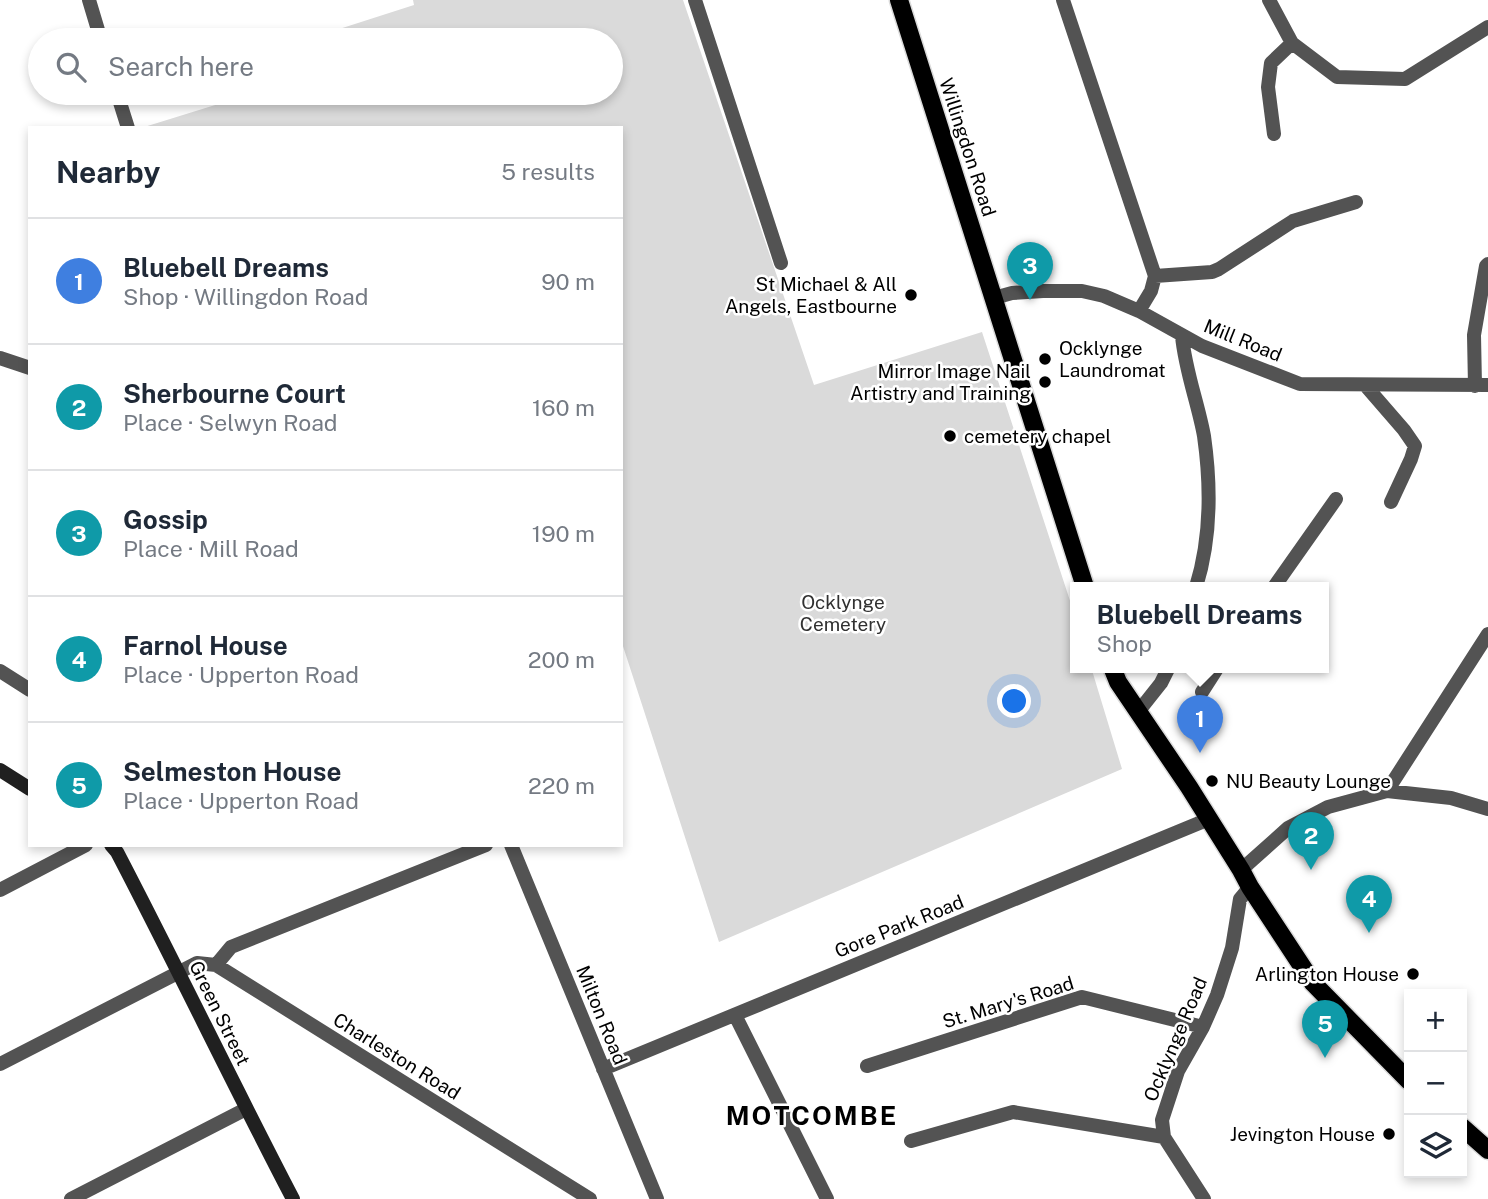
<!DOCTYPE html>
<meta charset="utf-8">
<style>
body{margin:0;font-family:"Public Sans",sans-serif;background:#f2f2f3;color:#1f2937}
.controls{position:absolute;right:21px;bottom:21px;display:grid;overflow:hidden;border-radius:0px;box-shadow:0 4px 10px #0003}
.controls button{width:63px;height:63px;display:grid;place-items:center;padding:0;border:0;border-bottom:2px solid #e0e1e3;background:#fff;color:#1f2937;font:35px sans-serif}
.you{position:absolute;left:1015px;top:702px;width:24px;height:24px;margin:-18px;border:5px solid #fff;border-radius:50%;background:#1a73e8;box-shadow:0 0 0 10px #1a73e833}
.badge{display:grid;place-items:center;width:46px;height:46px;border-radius:50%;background:#2563eb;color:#fff;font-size:23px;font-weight:700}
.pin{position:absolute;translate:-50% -58px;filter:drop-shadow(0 2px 4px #0008)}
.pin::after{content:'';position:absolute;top:37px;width:24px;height:21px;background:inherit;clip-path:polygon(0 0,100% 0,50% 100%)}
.popup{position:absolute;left:1070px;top:582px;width:259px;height:91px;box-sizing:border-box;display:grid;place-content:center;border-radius:0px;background:#fff;filter:drop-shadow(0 2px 5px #0005);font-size:23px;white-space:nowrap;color:#747a83}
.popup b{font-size:26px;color:#1f2937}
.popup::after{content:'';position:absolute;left:50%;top:100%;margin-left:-14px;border:14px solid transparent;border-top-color:#fff}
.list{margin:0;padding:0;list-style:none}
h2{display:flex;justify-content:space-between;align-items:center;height:91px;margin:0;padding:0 28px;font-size:30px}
h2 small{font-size:23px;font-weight:400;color:#747a83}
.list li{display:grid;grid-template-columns:46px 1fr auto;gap:21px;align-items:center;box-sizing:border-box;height:126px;padding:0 28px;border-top:2px solid #e0e1e3}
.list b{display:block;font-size:26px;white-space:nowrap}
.list p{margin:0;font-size:23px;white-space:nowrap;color:#747a83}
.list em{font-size:23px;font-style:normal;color:#747a83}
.icon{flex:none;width:38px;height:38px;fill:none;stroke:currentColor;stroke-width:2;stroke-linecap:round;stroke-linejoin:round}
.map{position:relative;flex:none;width:1488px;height:1199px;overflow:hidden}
.search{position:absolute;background:#fff;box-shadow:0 4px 10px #0003;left:28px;top:28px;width:595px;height:77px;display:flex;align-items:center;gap:18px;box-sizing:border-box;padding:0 24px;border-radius:38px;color:#747a83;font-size:26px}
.panel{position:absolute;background:#fff;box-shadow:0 4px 10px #0003;left:28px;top:126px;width:595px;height:721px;border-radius:0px}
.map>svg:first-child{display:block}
.green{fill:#dadada}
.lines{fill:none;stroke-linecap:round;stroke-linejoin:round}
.primary-casing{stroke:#dbdbdb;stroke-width:21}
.street{stroke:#535353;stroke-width:14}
.secondary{stroke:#202020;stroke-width:14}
.primary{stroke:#000;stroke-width:18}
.poi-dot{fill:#000;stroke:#fff;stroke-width:2.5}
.labels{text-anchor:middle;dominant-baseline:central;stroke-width:5;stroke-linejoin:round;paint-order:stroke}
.street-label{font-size:19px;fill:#000;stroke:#fff}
.poi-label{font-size:19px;fill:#000;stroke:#fff;text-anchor:end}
.park-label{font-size:19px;fill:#313131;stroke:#fff}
.district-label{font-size:26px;font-weight:bold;letter-spacing:2px;fill:#000;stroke:#fff}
</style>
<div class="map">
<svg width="1488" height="1199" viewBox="0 0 1488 1199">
<rect width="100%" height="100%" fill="#fff"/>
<path class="green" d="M 413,0 L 683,0 L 814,385 L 982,332 L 1076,619 L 1076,667 L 1091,667 L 1122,769 L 719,942 L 621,640 L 621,128 L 141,128 L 241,97 L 240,93 L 611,93 L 611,40 L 305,40 L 414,5 Z"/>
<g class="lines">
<g class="primary-casing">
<path id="primary" d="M 899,0 L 1085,587
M 1112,667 L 1118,682 L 1189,787 L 1241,870 L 1250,887 L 1313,983 L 1409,1081
M 1462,1127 L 1488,1150"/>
</g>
<path class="street" d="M 89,0 L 101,40
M 695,0 L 781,263
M 1063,0 L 1155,276 L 1151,291 L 1139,311
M 1269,0 L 1292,43 L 1337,77 L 1405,79 L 1488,27
M 117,93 L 128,128
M 1274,134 L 1268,87 L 1271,63 L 1292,43
M 1155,276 L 1212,272 L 1219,269 L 1293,221 L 1356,202
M 994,298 L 1012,293 L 1043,291 L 1082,291 L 1104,296 L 1139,311 L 1202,346 L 1300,384 L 1488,385
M 1182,336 C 1185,370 1198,403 1204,436 C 1211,485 1211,539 1196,587
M 0,358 L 30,368
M 1365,385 L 1404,430 L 1415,446 L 1411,459 L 1391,502
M 1475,386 L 1474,335 L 1486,266 L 1488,264
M 1274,587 L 1336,499
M 0,671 L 30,690
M 1202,692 L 1218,667
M 1138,712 L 1161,683 L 1169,667
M 1387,791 L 1488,634
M 511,845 L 657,1199
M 1241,870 L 1288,828 L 1328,807 L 1387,791 L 1451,798 L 1488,809
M 0,890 L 86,845
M 216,965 L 231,947 L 486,845
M 735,1015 L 827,1199
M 0,1064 L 197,963 L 216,965 L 590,1199
M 867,1066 L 1082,997 L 1203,1027
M 603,1069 L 1209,819
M 911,1141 L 1013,1112 L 1164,1137
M 71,1199 L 246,1109
M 1204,1199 L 1164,1137 L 1162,1120 L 1178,1071 L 1203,1027 L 1217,995 L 1232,948 L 1240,899 L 1250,887"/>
<path class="secondary" d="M 0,770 L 30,789
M 111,845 L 117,852 C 177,967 233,1084 293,1199"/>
<use href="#primary" class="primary"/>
</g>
<g class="poi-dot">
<circle cx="911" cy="295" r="7"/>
<circle cx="1045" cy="359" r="7"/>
<circle cx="1045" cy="382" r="7"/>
<circle cx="950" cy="436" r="7"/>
<circle cx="1212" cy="781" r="7"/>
<circle cx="1413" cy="974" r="7"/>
<circle cx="1389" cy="1134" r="7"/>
</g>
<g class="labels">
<g class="street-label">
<text transform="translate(968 147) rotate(72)">Willingdon Road</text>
<text transform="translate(1243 340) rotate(22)">Mill Road</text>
<text transform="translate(899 926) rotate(-22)">Gore Park Road</text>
<text transform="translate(1008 1002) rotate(-17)">St. Mary's Road</text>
<text transform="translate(220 1013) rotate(64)">Green Street</text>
<text transform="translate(602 1015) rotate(68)">Milton Road</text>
<text transform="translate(1175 1039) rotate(-67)">Ocklynge Road</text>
<text transform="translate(397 1056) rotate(32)">Charleston Road</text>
</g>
<g class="poi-label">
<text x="897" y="284">St Michael &amp; All<tspan x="897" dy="22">Angels, Eastbourne</tspan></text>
<text x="1059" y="348" text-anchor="start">Ocklynge<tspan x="1059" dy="22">Laundromat</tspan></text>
<text x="1031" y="371">Mirror Image Nail<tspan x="1031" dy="22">Artistry and Training</tspan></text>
<text x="964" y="436" text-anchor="start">cemetery chapel</text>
<text x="1226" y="781" text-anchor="start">NU Beauty Lounge</text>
<text x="1399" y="974">Arlington House</text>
<text x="1375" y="1134">Jevington House</text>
</g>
<g class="park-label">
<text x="843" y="602">Ocklynge<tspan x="843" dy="22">Cemetery</tspan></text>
</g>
<g class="district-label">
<text x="812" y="1115">MOTCOMBE</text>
</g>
</g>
</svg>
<div class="controls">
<button>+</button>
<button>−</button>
<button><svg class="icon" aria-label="layers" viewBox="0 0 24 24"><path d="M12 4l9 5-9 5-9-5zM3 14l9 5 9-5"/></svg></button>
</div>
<div class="you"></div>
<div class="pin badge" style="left:1200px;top:753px;background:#3f7fe0">1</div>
<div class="popup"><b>Bluebell Dreams</b>Shop</div>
<div class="pin badge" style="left:1311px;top:870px;background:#0f9aa8">2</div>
<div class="pin badge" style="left:1030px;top:300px;background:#0f9aa8">3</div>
<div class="pin badge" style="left:1369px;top:933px;background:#0f9aa8">4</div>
<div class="pin badge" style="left:1325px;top:1058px;background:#0f9aa8">5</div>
<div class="search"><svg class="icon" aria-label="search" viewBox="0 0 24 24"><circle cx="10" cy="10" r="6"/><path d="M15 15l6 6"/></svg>Search here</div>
<section class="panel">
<h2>Nearby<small>5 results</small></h2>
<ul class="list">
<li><span class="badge" style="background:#3f7fe0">1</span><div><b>Bluebell Dreams</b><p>Shop · Willingdon Road</p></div><em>90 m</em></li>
<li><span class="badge" style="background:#0f9aa8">2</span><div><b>Sherbourne Court</b><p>Place · Selwyn Road</p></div><em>160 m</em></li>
<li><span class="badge" style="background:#0f9aa8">3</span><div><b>Gossip</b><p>Place · Mill Road</p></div><em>190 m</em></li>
<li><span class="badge" style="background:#0f9aa8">4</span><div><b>Farnol House</b><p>Place · Upperton Road</p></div><em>200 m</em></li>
<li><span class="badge" style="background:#0f9aa8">5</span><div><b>Selmeston House</b><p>Place · Upperton Road</p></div><em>220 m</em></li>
</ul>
</section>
</div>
